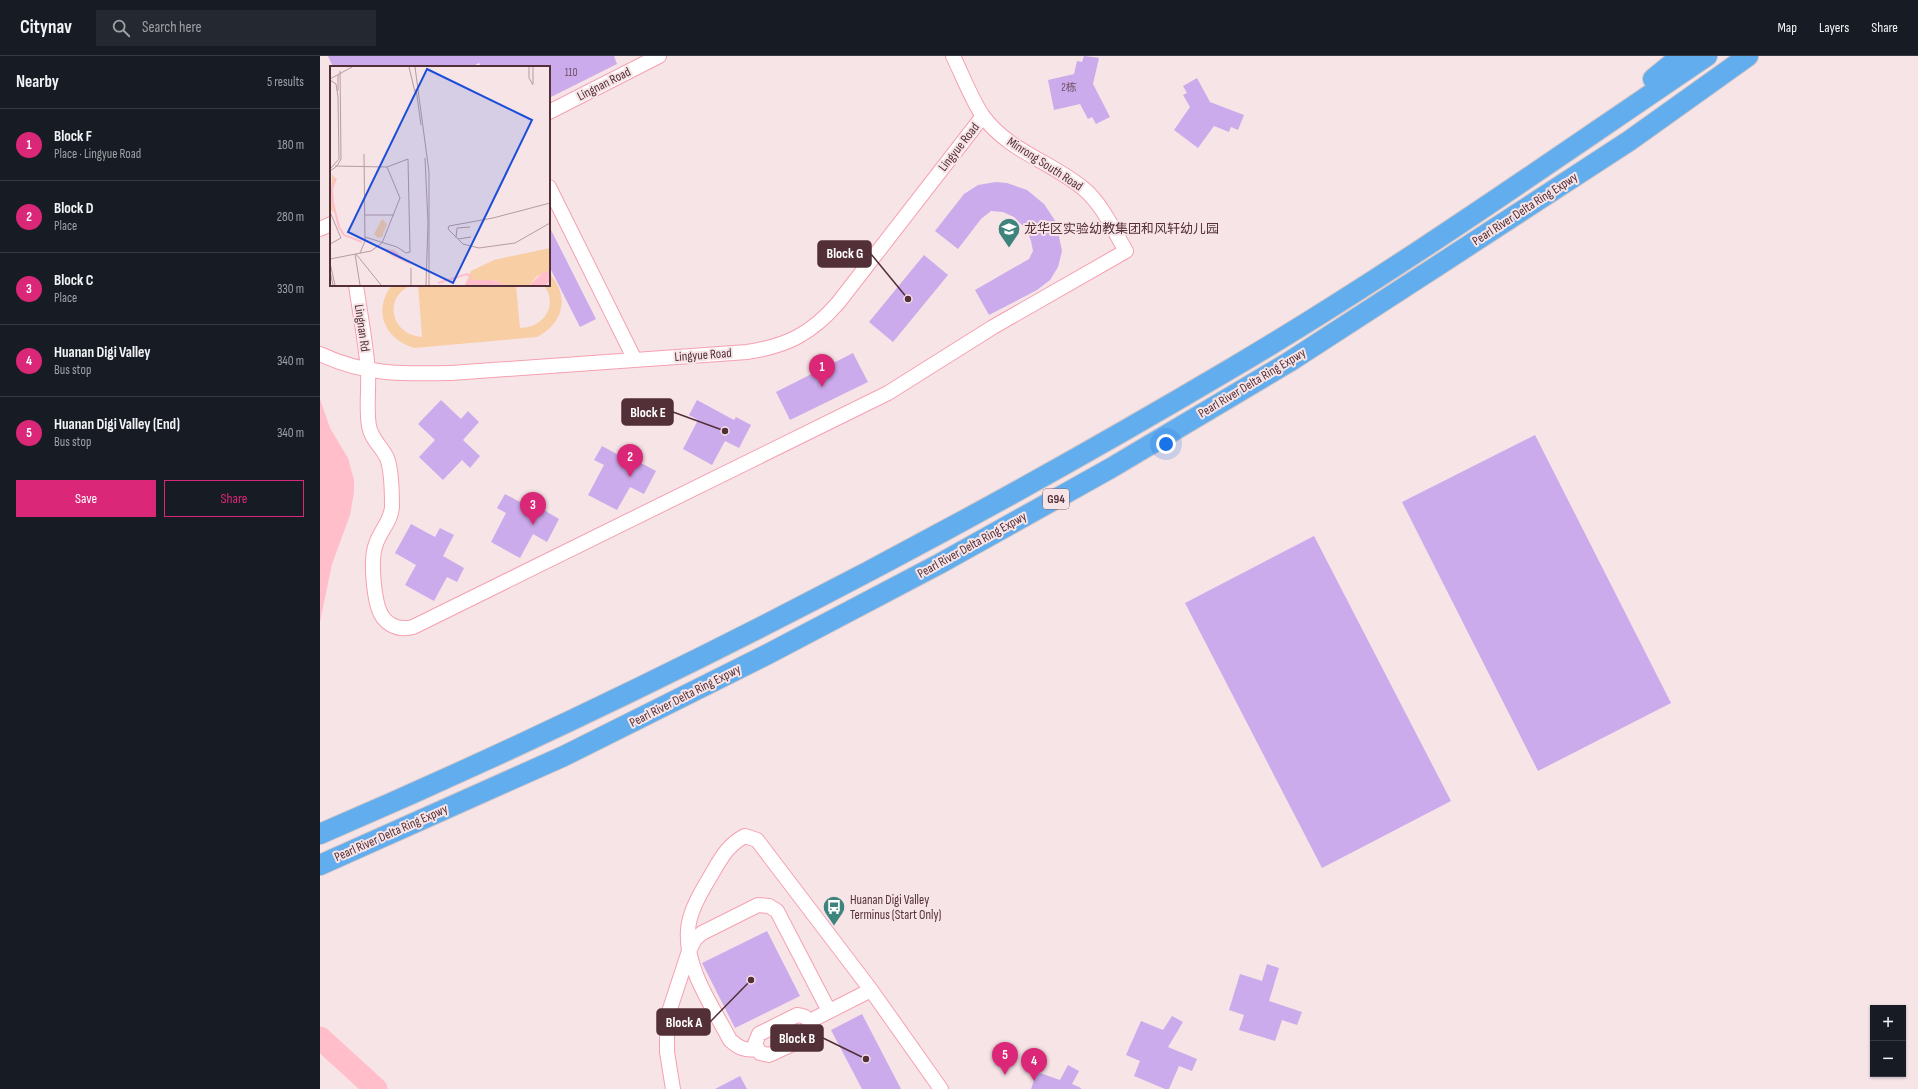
<!DOCTYPE html>
<meta charset="utf-8">
<style>
body{margin:0;font-family:"Sofia Sans Condensed","Noto Sans SC",sans-serif;background:#242831;color:#f1f3f6}
.controls{position:absolute;right:12px;bottom:12px;display:grid;overflow:hidden;border-radius:0px;box-shadow:0 1px 3px #0004}
.controls button{width:36px;height:36px;display:grid;place-items:center;padding:0;border:0;border-bottom:1px solid #363941;background:#171b24;color:#f1f3f6;font:20px sans-serif}
.you{position:absolute;left:846px;top:388px;width:14px;height:14px;margin:-10px;border:3px solid #fff;border-radius:50%;background:#1a73e8;box-shadow:0 0 0 6px #1a73e833}
.badge{display:grid;place-items:center;width:26px;height:26px;border-radius:50%;background:#db2777;color:#fff;font-size:13px;font-weight:700}
.pin{position:absolute;translate:-50% -33px;filter:drop-shadow(0 1px 2px #0008)}
.pin::after{content:'';position:absolute;top:21px;width:14px;height:12px;background:inherit;clip-path:polygon(0 0,100% 0,50% 100%)}
.list{margin:0;padding:0;list-style:none}
h2{display:flex;justify-content:space-between;align-items:center;height:52px;margin:0;padding:0 16px;font-size:17px}
h2 small{font-size:13px;font-weight:400;color:#9ea1a6}
.list li{display:grid;grid-template-columns:26px 1fr auto;gap:12px;align-items:center;box-sizing:border-box;height:72px;padding:0 16px;border-top:1px solid #363941}
.list b{display:block;font-size:15px;white-space:nowrap}
.list p{margin:0;font-size:13px;white-space:nowrap;color:#9ea1a6}
.list em{font-size:13px;font-style:normal;color:#9ea1a6}
.actions{display:flex;gap:8px;padding:12px 16px}
.actions a{flex:1;padding:9px 0;border:1px solid #db2777;border-radius:0px;text-align:center;font-size:14px;color:#db2777}
.actions .main{background:#db2777;color:#fff}
.icon{flex:none;width:22px;height:22px;fill:none;stroke:currentColor;stroke-width:2;stroke-linecap:round;stroke-linejoin:round}
.map{position:relative;flex:none;width:1598px;height:1033px;overflow:hidden}
header{display:flex;align-items:center;gap:24px;box-sizing:border-box;height:56px;padding:0 20px;background:#171b24;border-bottom:1px solid #363941}
header strong{font-size:19px}
nav{display:flex;gap:22px;margin-inline-start:auto;font-size:14px}
.search{width:280px;height:36px;background:#242831;display:flex;align-items:center;gap:10px;box-sizing:border-box;padding:0 14px;border-radius:0px;color:#9ea1a6;font-size:15px}
main{display:flex}
aside{flex:1;background:#171b24}
.map>svg:first-child{display:block}
.green{fill:#f8cea5}
.water{fill:#ffbeca}
.lines{fill:none;stroke-linecap:round;stroke-linejoin:round}
.river{stroke:#ffbeca;stroke-width:23}
.building{fill:#cbabeb}
.minor-casing{stroke:#f6a0b1;stroke-width:16}
.highway-casing{stroke:#cfc5c7;stroke-width:22}
.minor{stroke:#fff;stroke-width:14}
.highway{stroke:#62adee;stroke-width:20}
.labels{text-anchor:middle;dominant-baseline:central;stroke-width:4;stroke-linejoin:round;paint-order:stroke}
.number-label{font-size:11px;fill:#714e64}
.shield{fill:#f7e4e7;stroke:#84656c;stroke-width:1}
.shield-label{font-size:12px;font-weight:bold;fill:#532f37}
.street-label{font-size:13px;fill:#532f37;stroke:#f7e4e7}
.poi-label{font-size:13px;fill:#532f37;stroke:#f7e4e7;text-anchor:start}
.inset-river{fill:none;stroke:#ffbeca;stroke-width:2}
.inset-road{fill:none;stroke:#b59ca1;stroke-width:1}
.view{fill:#1d4ed8;fill-opacity:0.15;stroke:#1d4ed8;stroke-width:2}
.inset-edge{fill:none;stroke:#532f37;stroke-width:2}
.leader{fill:none;stroke:#532f37;stroke-width:1.5}
.callout-dot{fill:#532f37;stroke:#f7e4e7;stroke-width:1.5}
.callout{fill:#532f37;stroke:#532f37;stroke-width:1.5}
.callout-label{font-size:14px;text-anchor:middle;font-weight:bold;fill:#fff}
</style>
<header>
<strong>Citynav</strong>
<div class="search"><svg class="icon" aria-label="search" viewBox="0 0 24 24"><circle cx="10" cy="10" r="6"/><path d="M15 15l6 6"/></svg>Search here</div>
<nav><a>Map</a><a>Layers</a><a>Share</a></nav>
</header>
<main>
<aside>
<h2>Nearby<small>5 results</small></h2>
<ul class="list">
<li><span class="badge">1</span><div><b>Block F</b><p>Place · Lingyue Road</p></div><em>180 m</em></li>
<li><span class="badge">2</span><div><b>Block D</b><p>Place</p></div><em>280 m</em></li>
<li><span class="badge">3</span><div><b>Block C</b><p>Place</p></div><em>330 m</em></li>
<li><span class="badge">4</span><div><b>Huanan Digi Valley</b><p>Bus stop</p></div><em>340 m</em></li>
<li><span class="badge">5</span><div><b>Huanan Digi Valley (End)</b><p>Bus stop</p></div><em>340 m</em></li>
</ul>
<div class="actions"><a class="main">Save</a><a>Share</a></div>
</aside>
<div class="map">
<svg width="1598" height="1033" viewBox="0 0 1598 1033">
<rect width="100%" height="100%" fill="#f7e4e7"/>
<path class="green" d="M 229,217 C 250,240 244,267 217,281 L 94,292 C 65,283 52,255 72,229 L 92,229 C 62,241 71,279 102,281 L 98,229 L 196,229 L 200,272 C 223,272 239,250 224,229 L 229,229 Z"/>
<path class="water" d="M 0,343 L 10,372 L 28,402 L 34,424 L 34,436 L 30,459 L 12,508 L 0,566 Z"/>
<g class="lines">
<path class="river" d="M 0,982 L 56,1033"/>
</g>
<path class="building" d="M 8,0 L 294,0 L 297,8 L 229,42 L 229,11 L 161,11 L 159,7 L 151,11 L 13,11 Z
M 764,0 L 779,2 L 773,28 L 790,61 L 776,68 L 772,61 L 768,63 L 760,48 L 734,54 L 728,24 L 754,18 L 757,5 L 762,6 Z
M 877,22 L 890,46 L 924,59 L 918,74 L 911,71 L 909,76 L 894,70 L 878,92 L 854,74 L 870,51 L 863,39 L 867,37 L 863,30 Z
M 676,126 L 687,127 L 707,134 L 724,148 L 736,166 L 742,195 L 738,211 L 730,224 L 717,234 L 669,259 L 655,234 L 709,203 L 713,195 L 711,185 L 707,174 L 694,161 L 683,156 L 671,155 L 661,163 L 638,193 L 615,175 L 644,138 L 658,129 Z
M 229,170 L 276,263 L 260,271 L 229,210 Z
M 604,199 L 628,219 L 573,286 L 549,266 Z
M 533,297 L 548,326 L 470,364 L 456,336 Z
M 121,344 L 141,363 L 148,355 L 159,366 L 143,384 L 160,400 L 150,412 L 142,404 L 123,424 L 99,401 L 115,384 L 98,368 Z
M 377,344 L 414,364 L 416,361 L 431,369 L 419,392 L 405,385 L 392,409 L 363,393 L 378,364 L 369,359 Z
M 1215,379 L 1351,647 L 1218,715 L 1082,446 Z
M 282,390 L 319,410 L 321,407 L 336,415 L 324,438 L 310,431 L 297,454 L 268,439 L 284,409 L 274,404 Z
M 185,438 L 222,458 L 224,454 L 239,463 L 227,486 L 213,478 L 200,502 L 171,486 L 186,457 L 177,452 Z
M 91,468 L 115,481 L 120,472 L 134,479 L 123,500 L 144,512 L 137,526 L 127,521 L 114,545 L 85,529 L 96,509 L 75,497 Z
M 994,480 L 1131,745 L 1002,812 L 865,547 Z
M 447,875 L 480,940 L 415,972 L 382,907 Z
M 947,908 L 959,912 L 949,945 L 982,956 L 977,969 L 962,964 L 955,985 L 919,974 L 924,959 L 909,954 L 920,918 L 942,925 Z
M 542,958 L 581,1033 L 542,1033 L 511,974 Z
M 852,960 L 863,966 L 848,991 L 877,1003 L 872,1015 L 859,1010 L 849,1033 L 845,1033 L 814,1020 L 820,1005 L 806,999 L 821,965 L 843,974 Z
M 748,1009 L 759,1015 L 752,1028 L 761,1032 L 761,1033 L 711,1033 L 717,1016 L 740,1024 Z
M 420,1020 L 427,1033 L 395,1033 Z"/>
<g class="lines">
<g class="minor-casing">
<path id="minor" d="M 229,56 L 339,0
M 229,131 L 315,304
M 0,173 L 11,168
M 36,229 C 40,258 46,287 48,316 C 49,334 46,353 49,370 C 51,383 62,391 67,402 C 72,415 72,436 72,450 C 72,464 60,475 56,488 C 50,502 54,537 58,551 C 63,568 77,575 93,571 L 568,337 L 673,271 L 806,195 C 794,175 782,148 764,133 C 732,106 688,95 663,60 C 652,45 642,18 633,0
M 0,298 C 44,319 83,318 131,317 L 427,296 C 467,290 491,278 518,247 L 663,60
M 477,959 C 490,960 495,970 488,981 L 449,999 L 440,997 L 435,988 L 439,978 Z
M 490,965 L 551,934
M 437,993 C 425,995 419,992 410,984 C 393,951 365,913 368,874 C 369,856 381,836 390,821 C 400,804 407,789 425,780 L 437,784 L 551,934 L 621,1033
M 353,1033 L 347,996 L 347,962 L 369,895 L 375,883 L 382,877 L 438,849 L 449,850 L 457,855 L 509,955"/>
</g>
<g class="highway-casing">
<path id="highway" d="M 1333,23 L 1361,0
M 0,778 C 314,643 618,486 912,312 C 1075,216 1230,106 1387,0
M 0,809 L 244,700 L 448,598 L 621,507 L 791,412 L 969,306 L 1134,199 L 1309,85 L 1428,0"/>
</g>
<use href="#minor" class="minor"/>
<use href="#highway" class="highway"/>
</g>
<defs>
<g id="school-pin" transform="scale(1.15)"><path d="M0 17L-7.5 6A9.5 9.5 0 1 1 7.5 6Z" fill="#3e847d" stroke="#f7e4e7"/><path d="M0-5L7-2L0 1L-7-2ZM-4 1L0 2.5L4 1V4Q0 6-4 4Z" fill="#fff"/></g>
<g id="bus-pin" transform="scale(1.15)"><path d="M0 17L-7.5 6A9.5 9.5 0 1 1 7.5 6Z" fill="#3e847d" stroke="#f7e4e7"/><path d="M-5-6H5V4H4V6H2V4H-2V6H-4V4H-5ZM-3.5-4V0h7V-4ZM-3.5 1.2v1.5H-2V1.2ZM2 1.2v1.5H3.5V1.2Z" fill="#fff"/></g>
</defs>
<g fill-rule="evenodd">
<use href="#school-pin" x="689" y="173"/>
<use href="#bus-pin" x="514" y="851"/>
</g>
<g class="labels">
<g class="number-label">
<text x="251" y="16">110</text>
<text x="749" y="31">2栋</text>
</g>
<rect class="shield" x="723" y="433" width="26" height="20" rx="3"/>
<g class="shield-label">
<text x="736" y="443">G94</text>
</g>
<g class="street-label">
<text transform="translate(284 28) rotate(-27)">Lingnan Road</text>
<text transform="translate(639 91) rotate(-52)">Lingyue Road</text>
<text transform="translate(725 108) rotate(33)">Minrong South Road</text>
<text transform="translate(1205 153) rotate(-33)">Pearl River Delta Ring Expwy</text>
<text transform="translate(42 272) rotate(82)">Lingnan Rd</text>
<text transform="translate(383 299) rotate(-4)">Lingyue Road</text>
<text transform="translate(932 327) rotate(-31)">Pearl River Delta Ring Expwy</text>
<text transform="translate(652 489) rotate(-29)">Pearl River Delta Ring Expwy</text>
<text transform="translate(365 640) rotate(-27)">Pearl River Delta Ring Expwy</text>
<text transform="translate(71 777) rotate(-24)">Pearl River Delta Ring Expwy</text>
</g>
<g class="poi-label">
<text x="704" y="173">龙华区实验幼教集团和风轩幼儿园</text>
<text x="530" y="844">Huanan Digi Valley<tspan x="530" dy="15">Terminus (Start Only)</tspan></text>
</g>
</g>
<g transform="translate(10 10)">
<rect width="220" height="220" fill="#f7e4e7"/>
<path d="M 2,108 L 5,112 L 2,124 L 4,146 L 0,144 ZM 52,153 L 57,158 L 52,171 L 48,172 L 44,168 ZM 220,182 L 220,205 L 207,210 L 200,219 L 176,219 L 162,214 L 137,214 L 141,205 L 164,194 Z" fill="#f8cea5"/>
<path d="M 51,182 L 64,184 L 82,199 L 64,191 ZM 220,205 L 220,216 L 215,219 L 200,219 L 213,206 ZM 137,214 L 162,214 L 176,219 L 135,219 Z" fill="#ffbeca"/>
<path class="inset-river" d="M 6,112 L 2,123 L 3,137 L 9,161 L 14,169 L 32,176M 108,217 L 137,208 L 141,210 L 141,214"/>
<path class="inset-road" d="M 79,1 L 85,26M 85,1 L 99,106 L 99,219M 199,1 L 199,12 L 203,19M 203,1 L 203,18M 0,13 L 22,1M 0,14 L 6,18 L 8,31M 86,23 L 91,59M 8,25 L 8,9M 95,92 L 98,157 L 96,219M 5,100 L 57,101 L 78,93 L 80,186 L 76,187 L 67,181 L 35,171M 0,103 L 9,93 L 8,31M 0,105 L 7,100 L 11,93 L 10,5M 220,137 L 163,152 L 119,160 L 118,163 L 133,178 L 149,182 L 185,177 L 220,157M 0,146 L 11,172 L 0,178M 35,149 L 64,149M 126,172 L 127,162 L 140,161M 128,173 L 141,171M 30,187 L 35,175 L 34,88M 25,188 L 30,219M 26,188 L 51,219M 0,193 L 41,185 L 52,177 L 70,132 L 57,101M 0,197 L 5,219M 0,205 L 3,219M 81,219 L 81,202"/>
<path class="view" d="M 97,3 L 202,54 L 123,217 L 18,166 Z"/>
<rect width="220" height="220" class="inset-edge"/>
</g>
<path class="leader" d="M588 243L551 198M405 375L353 356M431 924L390 966M546 1003L503 982"/>
<g class="callout-dot">
<circle cx="588" cy="243" r="4"/>
<circle cx="405" cy="375" r="4"/>
<circle cx="431" cy="924" r="4"/>
<circle cx="546" cy="1003" r="4"/>
</g>
<g class="callout">
<rect x="498" y="185" width="53" height="26" rx="4"/>
<rect x="302" y="343" width="51" height="26" rx="4"/>
<rect x="337" y="953" width="53" height="26" rx="4"/>
<rect x="451" y="969" width="52" height="26" rx="4"/>
</g>
<g class="callout-label">
<text x="525" y="202">Block G</text>
<text x="328" y="361">Block E</text>
<text x="364" y="971">Block A</text>
<text x="477" y="987">Block B</text>
</g>
</svg>
<div class="controls">
<button>+</button>
<button>−</button>
</div>
<div class="you"></div>
<div class="pin badge" style="left:502px;top:331px">1</div>
<div class="pin badge" style="left:310px;top:421px">2</div>
<div class="pin badge" style="left:213px;top:469px">3</div>
<div class="pin badge" style="left:714px;top:1025px">4</div>
<div class="pin badge" style="left:685px;top:1019px">5</div>
</div>
</main>
